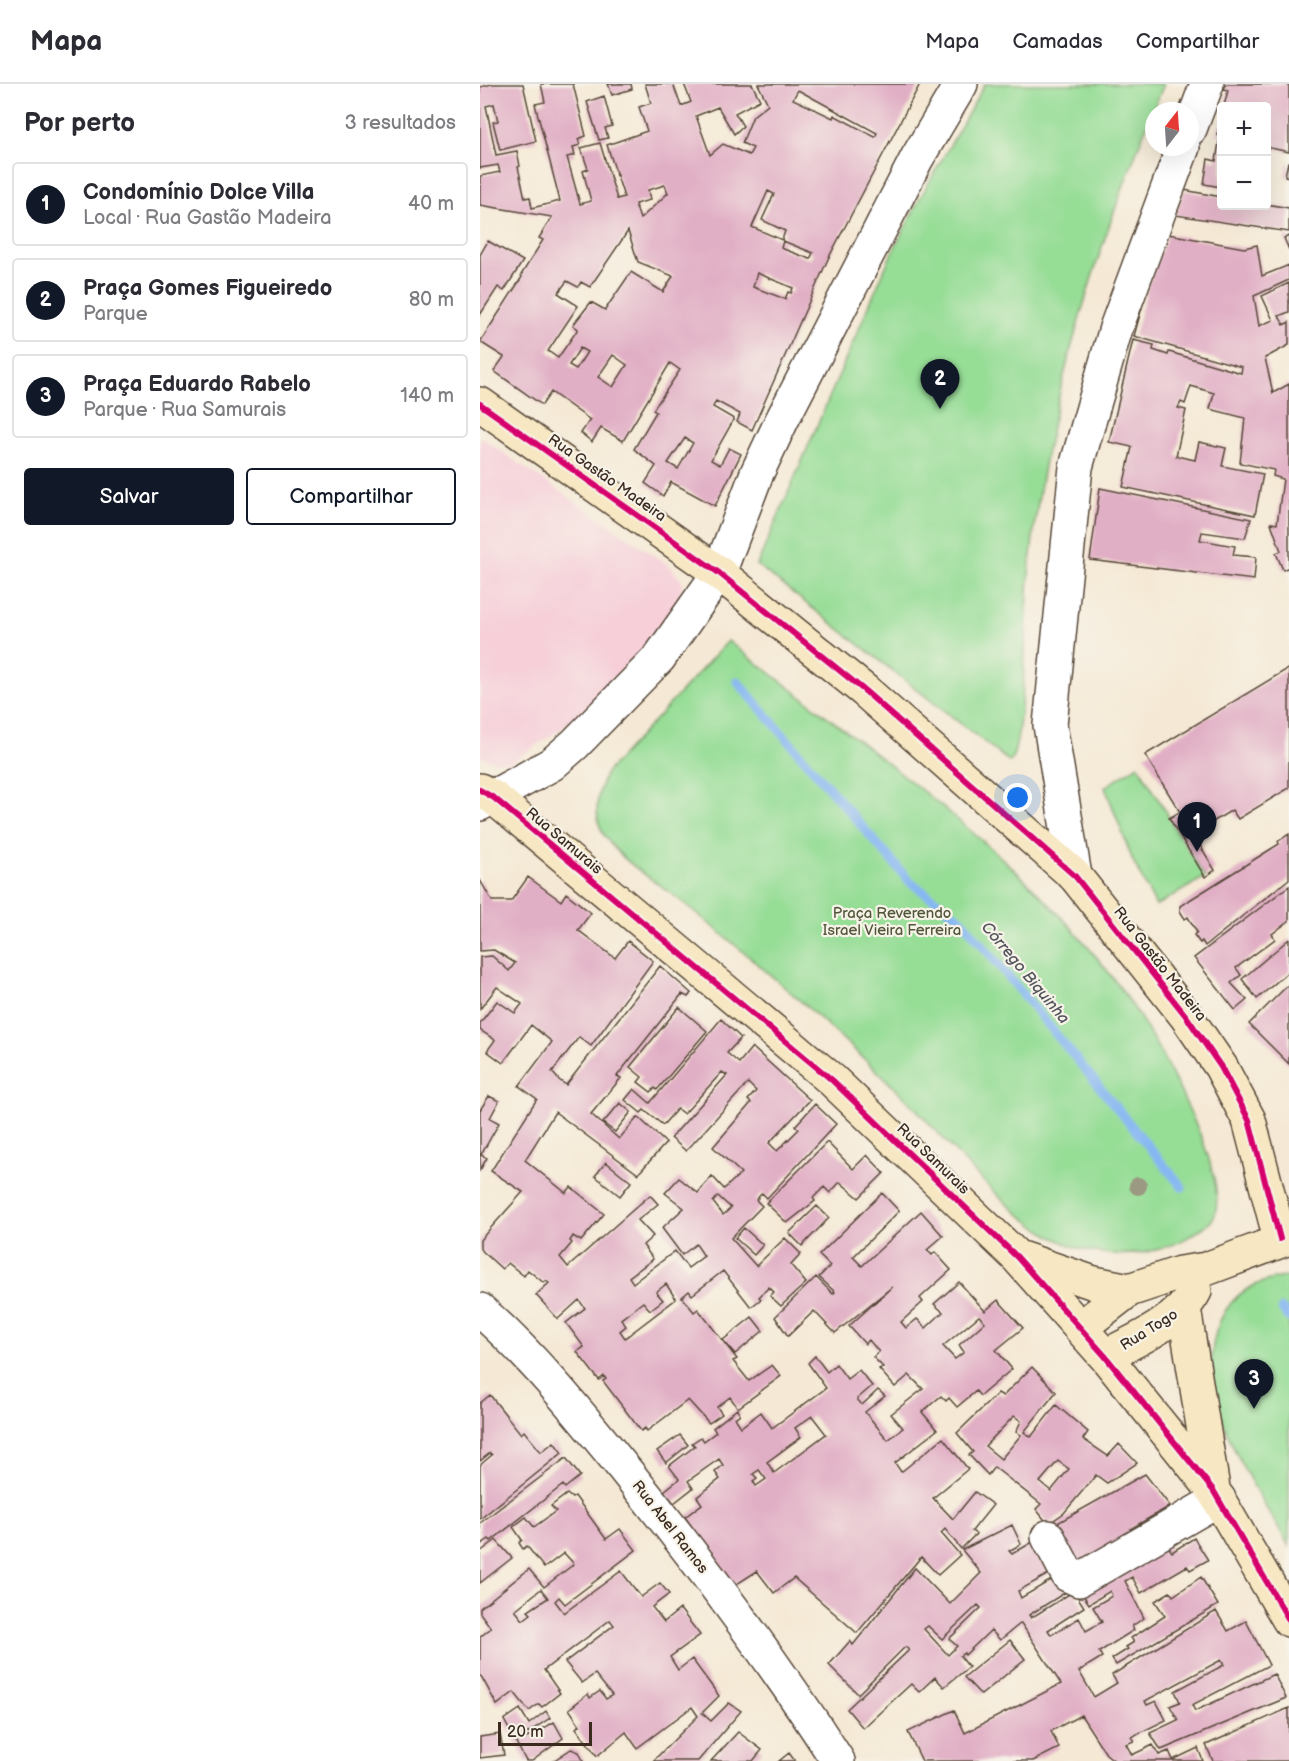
<!DOCTYPE html>
<html lang="pt">
<meta charset="utf-8">
<style>
body{margin:0;font-family:"Balsamiq Sans",sans-serif;background:#f2f2f3;color:#2b2b33}
.controls{position:absolute;right:18px;top:18px;display:grid;overflow:hidden;border-radius:6px;box-shadow:0 6px 24px #0002}
.controls button{width:54px;height:54px;display:grid;place-items:center;padding:0;border:0;border-bottom:2px solid #e1e1e2;background:#fff;color:#2b2b33;font:30px sans-serif}
.compass{position:absolute;left:665px;top:18px;width:54px;height:54px;border-radius:50%;background:#fff;box-shadow:0 6px 24px #0002;rotate:17deg}
.scale{position:absolute;left:18px;bottom:15px;width:94px;box-sizing:border-box;padding-left:6px;border:3px solid #3b2a1e;border-top:0;font-size:16px;line-height:21px;white-space:nowrap;color:#3b2a1e;-webkit-text-stroke:4px #f7f3e8;paint-order:stroke}
.you{position:absolute;left:538px;top:714px;width:21px;height:21px;margin:-15px;border:4px solid #fff;border-radius:50%;background:#1a73e8;box-shadow:0 0 0 9px #1a73e833}
.badge{display:grid;place-items:center;width:39px;height:39px;border-radius:50%;background:#111827;color:#fff;font-size:20px;font-weight:700}
.pin{position:absolute;translate:-50% -50px;filter:drop-shadow(0 2px 3px #0008)}
.pin::after{content:'';position:absolute;top:32px;width:21px;height:18px;background:inherit;clip-path:polygon(0 0,100% 0,50% 100%)}
.list{margin:0;padding:0;list-style:none}
h2{display:flex;justify-content:space-between;align-items:center;height:78px;margin:0;padding:0 24px;font-size:26px}
h2 small{font-size:20px;font-weight:400;color:#7c7c81}
.list li{display:grid;grid-template-columns:39px 1fr auto;gap:18px;align-items:center;box-sizing:border-box;height:84px;margin:0 12px 12px;padding:0 12px;border:2px solid #e1e1e2;border-radius:6px}
.list b{display:block;font-size:22px;white-space:nowrap}
.list p{margin:0;font-size:20px;white-space:nowrap;color:#7c7c81}
.list em{font-size:20px;font-style:normal;color:#7c7c81}
.actions{display:flex;gap:12px;padding:18px 24px}
.actions a{flex:1;padding:14px 0;border:2px solid #111827;border-radius:6px;text-align:center;font-size:21px;color:#111827}
.actions .main{background:#111827;color:#fff}
.map{position:relative;flex:none;width:809px;height:1677px;overflow:hidden}
header{display:flex;align-items:center;gap:36px;box-sizing:border-box;height:84px;padding:0 30px;background:#fff;border-bottom:2px solid #e1e1e2}
header strong{font-size:28px}
nav{display:flex;gap:33px;margin-inline-start:auto;font-size:21px}
main{display:flex}
aside{flex:1;background:#fff}
.map>svg:first-child{display:block}
.built{fill:#f6cfd9}
.green{fill:#96dd96;stroke:#68845a;stroke-width:1.5}
.lines{fill:none;stroke-linecap:round;stroke-linejoin:round}
.stream{stroke:#87b7f2;stroke-width:9}
.building{fill:#e1afc5;fill-rule:evenodd}
.street-casing{stroke:#574739;stroke-width:36}
.secondary-casing{stroke:#574739;stroke-width:36}
.street{stroke:#fff;stroke-width:33}
.secondary{stroke:#f7e8c3;stroke-width:33}
.cycleway-casing{stroke:#f7f3e8;stroke-width:10}
.cycleway{stroke:#d6006c;stroke-width:6}
.tree{fill:#9b9981}
.labels{text-anchor:middle;dominant-baseline:central;stroke-width:4.5;stroke-linejoin:round;paint-order:stroke}
.street-label{font-size:15px;fill:#3b2a1e;stroke:#f7f3e8}
.park-label{font-size:15px;fill:#52573c;stroke:#f7f3e8}
.water-label{font-size:16px;font-style:italic;fill:#52545e;stroke:#f7f3e8}
</style>
<header>
<strong>Mapa</strong>
<nav><a>Mapa</a><a>Camadas</a><a>Compartilhar</a></nav>
</header>
<main>
<aside>
<h2>Por perto<small>3 resultados</small></h2>
<ul class="list">
<li><span class="badge">1</span><div><b>Condomínio Dolce Villa</b><p>Local · Rua Gastão Madeira</p></div><em>40 m</em></li>
<li><span class="badge">2</span><div><b>Praça Gomes Figueiredo</b><p>Parque</p></div><em>80 m</em></li>
<li><span class="badge">3</span><div><b>Praça Eduardo Rabelo</b><p>Parque · Rua Samurais</p></div><em>140 m</em></li>
</ul>
<div class="actions"><a class="main">Salvar</a><a>Compartilhar</a></div>
</aside>
<div class="map">
<svg width="809" height="1677" viewBox="0 0 809 1677">
<rect width="100%" height="100%" fill="#f7f3e8"/>
<filter id="ink" filterUnits="userSpaceOnUse"><feTurbulence type="fractalNoise" baseFrequency=".0167" numOctaves="2"/><feDisplacementMap in="SourceGraphic" scale="12" xChannelSelector="R" yChannelSelector="G"/><feConvolveMatrix kernelMatrix="1 2 1 2 8 2 1 2 1" color-interpolation-filters="sRGB"/></filter>
<filter id="wash" filterUnits="userSpaceOnUse"><feTurbulence type="fractalNoise" baseFrequency=".008" numOctaves="4" result="noise"/><feDisplacementMap in="SourceGraphic" scale="24" xChannelSelector="R" yChannelSelector="G"/><feGaussianBlur stdDeviation="1.35" result="paint"/><feColorMatrix in="noise" values="0 0 0 0 0 0 0 0 0 0 0 0 0 0 0 0 0 1.4 0 .05"/><feComposite in="paint" operator="in"/></filter>
<g filter="url(#wash)">
<rect width="100%" height="100%" fill="#f5e9d5"/>
<path class="built" d="M 0,353 L 187,480 L 202,497 L 199,520 L 158,571 L 93,637 L 31,678 L 13,677 L 0,672 Z"/>
<path class="green" d="M 505,0 L 684,0 C 621,149 566,318 550,480 C 546,514 545,660 530,678 L 277,481 L 409,175 L 440,114 Z
M 248,557 C 302,598 356,639 410,681 C 493,746 575,815 638,901 C 670,944 695,994 717,1043 C 726,1064 742,1107 735,1130 C 733,1138 725,1142 718,1147 C 687,1169 646,1175 609,1167 C 538,1152 476,1064 424,1013 C 372,962 317,913 261,866 C 236,845 211,824 185,805 C 163,789 139,774 124,751 C 112,731 117,709 126,689 Z
M 658,681 L 725,793 L 676,822 L 653,777 L 625,703 Z
M 809,1192 L 809,1462 C 774,1401 708,1310 740,1237 C 754,1206 777,1197 809,1192 Z"/>
<g class="lines">
<path class="stream" d="M 257,597 L 430,798 L 480,834 L 702,1103
M 802,1225 L 809,1234"/>
</g>
<g id="blocks">
<path class="building" d="M 12,0 L 43,0 L 56,57 L 20,66 L 13,38 L 18,37 L 14,20 L 6,22 L 16,71 L 37,67 L 40,82 L 38,83 L 45,114 L 50,113 L 52,124 L 80,117 L 55,20 L 65,18 L 61,0 L 93,0 L 106,52 L 98,55 L 100,61 L 93,63 L 95,71 L 87,73 L 100,120 L 111,117 L 103,87 L 108,85 L 101,64 L 120,59 L 137,115 L 144,113 L 127,61 L 167,47 L 159,23 L 171,19 L 165,0 L 193,0 L 201,22 L 211,18 L 204,0 L 272,0 L 280,16 L 255,29 L 263,42 L 254,50 L 238,23 L 216,32 L 230,71 L 243,60 L 269,71 L 273,64 L 262,59 L 273,32 L 288,20 L 278,0 L 440,0 L 348,175 L 272,346 L 257,338 L 260,330 L 236,317 L 233,323 L 254,335 L 231,376 L 240,381 L 249,364 L 261,370 L 235,422 L 191,398 L 183,412 L 165,399 L 176,382 L 154,365 L 176,328 L 173,326 L 200,286 L 190,279 L 143,357 L 121,344 L 112,358 L 101,349 L 110,336 L 71,308 L 62,321 L 14,287 L 24,273 L 0,258 L 42,193 L 41,191 L 63,156 L 59,154 L 72,133 L 0,121 L 0,92 L 20,88 L 18,81 L 0,84 L 0,3 ZM 318,6 L 397,49 L 395,53 L 354,31 L 353,34 L 313,15 ZM 185,101 L 188,109 L 160,135 L 155,120 L 170,116 L 168,106 ZM 288,107 L 294,110 L 282,136 L 305,147 L 302,156 L 272,143 ZM 148,147 L 158,178 L 193,192 L 183,208 L 151,188 L 125,226 L 111,218 L 93,241 L 98,245 L 78,274 L 68,267 L 98,222 L 78,209 L 87,197 L 98,203 L 101,198 L 110,203 ZM 303,157 L 333,169 L 330,175 L 301,164 ZM 277,189 L 313,204 L 311,209 L 308,208 L 305,215 L 273,203 ZM 100,264 L 107,268 L 96,285 L 89,281 ZM 133,271 L 147,281 L 133,303 L 118,293 ZM 205,354 L 213,359 L 198,385 L 188,379 Z
M 128,0 L 151,0 L 152,5 L 132,11 Z
M 746,0 L 809,0 L 809,68 L 786,63 L 786,22 L 744,22 L 748,6 L 744,5 Z
M 124,12 L 132,42 L 125,44 L 128,54 L 119,56 L 107,18 Z
M 741,35 L 741,52 L 737,51 Z
M 739,58 L 741,58 L 741,103 L 724,100 L 728,75 L 736,77 Z
M 808,78 L 809,78 L 809,93 L 805,92 Z
M 704,106 L 741,113 L 742,122 L 786,120 L 809,124 L 809,148 L 695,131 Z
M 688,150 L 764,164 L 777,161 L 782,192 L 809,181 L 809,196 L 774,212 L 779,242 L 793,236 L 782,212 L 809,199 L 809,228 L 799,232 L 804,241 L 809,238 L 809,261 L 785,274 L 793,309 L 809,300 L 809,483 L 803,486 L 796,469 L 801,467 L 791,439 L 797,440 L 803,395 L 793,392 L 794,386 L 760,379 L 765,334 L 730,325 L 734,309 L 711,302 L 705,320 L 701,318 L 698,324 L 706,326 L 696,372 L 715,376 L 719,358 L 746,364 L 742,382 L 783,390 L 775,431 L 643,403 L 652,363 L 629,358 L 653,256 L 674,261 L 673,266 L 688,271 L 689,268 L 761,289 L 762,283 L 654,252 L 669,198 Z
M 809,152 L 809,166 L 804,154 Z
M 8,157 L 43,177 L 24,207 L 18,203 L 0,231 L 0,171 Z
M 620,404 L 771,435 L 765,454 L 722,448 L 720,456 L 755,462 L 753,471 L 776,473 L 774,496 L 610,476 Z
M 809,584 L 809,704 L 758,735 L 752,726 L 713,750 L 735,786 L 725,793 L 689,734 L 700,728 L 665,671 Z
M 809,750 L 809,795 L 725,862 L 722,857 L 720,859 L 714,851 L 717,848 L 708,833 L 705,835 L 700,827 L 700,822 L 799,760 L 798,757 Z
M 48,793 L 81,817 L 86,809 L 111,829 L 98,846 L 135,874 L 148,857 L 173,877 L 111,962 L 99,953 L 72,988 L 79,996 L 86,1001 L 180,882 L 211,909 L 208,913 L 202,910 L 137,992 L 141,994 L 111,1030 L 139,1055 L 158,1033 L 186,1059 L 158,1090 L 75,1028 L 45,1076 L 86,1109 L 91,1103 L 124,1130 L 101,1157 L 93,1152 L 90,1157 L 92,1159 L 80,1173 L 88,1183 L 170,1111 L 178,1120 L 158,1136 L 173,1152 L 163,1161 L 173,1175 L 149,1193 L 153,1199 L 195,1167 L 208,1184 L 224,1172 L 216,1160 L 202,1171 L 182,1144 L 204,1124 L 185,1109 L 199,1094 L 218,1109 L 232,1092 L 244,1105 L 261,1089 L 233,1063 L 271,1019 L 268,1016 L 276,1007 L 268,999 L 206,1067 L 191,1054 L 247,991 L 242,988 L 204,1030 L 197,1025 L 183,1041 L 164,1026 L 161,1029 L 145,1016 L 154,1005 L 170,1019 L 241,935 L 261,954 L 247,969 L 259,979 L 272,963 L 330,1016 L 289,1059 L 297,1067 L 319,1045 L 315,1042 L 335,1020 L 356,1040 L 287,1114 L 282,1109 L 276,1116 L 282,1122 L 251,1154 L 276,1182 L 305,1154 L 321,1170 L 311,1181 L 326,1199 L 301,1222 L 290,1212 L 294,1208 L 289,1203 L 279,1213 L 281,1215 L 271,1223 L 243,1187 L 212,1211 L 209,1207 L 202,1213 L 214,1228 L 218,1225 L 257,1275 L 253,1277 L 269,1297 L 292,1281 L 301,1292 L 258,1324 L 250,1313 L 237,1323 L 242,1330 L 229,1339 L 208,1316 L 167,1347 L 165,1344 L 161,1347 L 123,1297 L 126,1295 L 124,1292 L 119,1296 L 97,1268 L 104,1263 L 86,1239 L 105,1224 L 99,1216 L 78,1235 L 56,1211 L 69,1199 L 66,1197 L 64,1199 L 48,1186 L 44,1192 L 28,1179 L 22,1185 L 0,1165 L 0,1156 L 43,1108 L 11,1087 L 57,1015 L 39,1002 L 72,958 L 51,941 L 23,979 L 7,967 L 15,956 L 0,946 L 0,939 L 17,917 L 35,929 L 42,920 L 17,903 L 0,925 L 0,873 L 12,872 L 29,887 L 35,879 L 14,866 L 0,867 L 0,796 L 12,817 L 31,817 ZM 238,1112 L 251,1124 L 243,1131 L 233,1118 ZM 186,1200 L 196,1215 L 145,1254 L 140,1247 L 146,1242 L 141,1235 L 163,1218 L 170,1226 L 183,1216 L 176,1208 Z
M 809,802 L 809,837 L 792,850 L 795,855 L 756,884 L 761,891 L 751,899 L 767,916 L 755,926 L 714,874 Z
M 809,855 L 809,887 L 777,915 L 762,895 Z
M 809,900 L 809,980 L 769,940 Z
M 199,923 L 227,947 L 177,1006 L 175,1004 L 171,1008 L 158,998 L 162,993 L 150,983 Z
M 9,1012 L 19,1017 L 10,1034 L 19,1039 L 1,1071 L 7,1074 L 0,1086 L 0,1026 Z
M 140,1019 L 151,1028 L 135,1048 L 123,1039 Z
M 347,1058 L 373,1085 L 387,1071 L 404,1089 L 379,1114 L 360,1098 L 350,1109 L 344,1103 L 333,1114 L 335,1117 L 307,1139 L 286,1119 Z
M 126,1078 L 151,1098 L 140,1112 L 115,1092 Z
M 402,1109 L 419,1127 L 373,1173 L 382,1182 L 441,1127 L 463,1152 L 447,1166 L 452,1171 L 455,1168 L 471,1186 L 440,1214 L 443,1218 L 421,1238 L 426,1244 L 437,1235 L 446,1244 L 463,1228 L 454,1220 L 479,1198 L 505,1227 L 518,1216 L 543,1244 L 516,1266 L 532,1285 L 500,1312 L 496,1307 L 477,1323 L 469,1314 L 466,1317 L 461,1312 L 442,1328 L 457,1346 L 415,1379 L 421,1388 L 463,1354 L 488,1385 L 453,1414 L 473,1435 L 495,1408 L 513,1421 L 492,1447 L 496,1450 L 481,1465 L 465,1445 L 461,1449 L 480,1471 L 458,1491 L 441,1473 L 377,1549 L 314,1494 L 294,1509 L 277,1487 L 254,1502 L 205,1433 L 222,1420 L 217,1413 L 240,1395 L 235,1388 L 243,1381 L 239,1375 L 208,1397 L 213,1404 L 194,1419 L 184,1407 L 199,1395 L 189,1382 L 215,1362 L 212,1359 L 221,1353 L 224,1357 L 236,1348 L 233,1344 L 257,1325 L 260,1330 L 255,1334 L 261,1343 L 281,1328 L 292,1344 L 346,1304 L 328,1279 L 335,1272 L 347,1288 L 356,1280 L 367,1295 L 379,1286 L 392,1302 L 377,1315 L 382,1321 L 398,1306 L 405,1312 L 385,1328 L 408,1356 L 423,1344 L 411,1330 L 443,1305 L 429,1291 L 415,1303 L 399,1285 L 403,1283 L 393,1273 L 399,1268 L 389,1256 L 385,1260 L 369,1242 L 412,1203 L 355,1249 L 334,1227 L 308,1252 L 295,1233 L 336,1193 L 353,1210 L 355,1208 L 339,1193 L 350,1182 L 339,1171 ZM 499,1232 L 505,1238 L 479,1261 L 484,1268 L 475,1275 L 463,1262 ZM 332,1332 L 346,1350 L 294,1389 L 287,1378 L 321,1353 L 315,1344 ZM 279,1386 L 286,1395 L 276,1402 L 273,1397 L 277,1394 L 273,1390 Z
M 337,1122 L 349,1134 L 322,1162 L 309,1149 Z
M 264,1144 L 283,1161 L 274,1171 L 255,1154 Z
M 272,1233 L 283,1247 L 255,1270 L 243,1256 Z
M 552,1283 L 576,1308 L 544,1348 L 551,1353 L 576,1321 L 608,1348 L 603,1355 L 628,1372 L 639,1360 L 657,1379 L 627,1399 L 616,1391 L 584,1429 L 568,1440 L 556,1425 L 561,1420 L 514,1383 L 508,1391 L 489,1371 L 493,1368 L 477,1349 L 518,1309 L 523,1312 ZM 534,1332 L 541,1337 L 536,1348 L 541,1351 L 521,1375 L 505,1362 ZM 578,1377 L 589,1385 L 571,1407 L 560,1398 Z
M 10,1311 L 41,1350 L 44,1347 L 61,1368 L 74,1358 L 82,1369 L 0,1435 L 0,1381 L 12,1371 L 10,1369 L 0,1377 L 0,1319 Z
M 200,1351 L 208,1361 L 186,1379 L 177,1367 Z
M 86,1374 L 100,1392 L 85,1404 L 83,1401 L 11,1457 L 9,1455 L 0,1461 L 0,1439 Z
M 665,1390 L 690,1422 L 650,1445 L 652,1451 L 595,1485 L 572,1442 Z
M 87,1410 L 92,1414 L 95,1412 L 126,1455 L 140,1445 L 156,1466 L 85,1520 L 79,1513 L 75,1517 L 84,1529 L 141,1487 L 161,1513 L 180,1499 L 189,1510 L 172,1523 L 184,1538 L 200,1525 L 220,1551 L 190,1573 L 198,1586 L 212,1575 L 239,1612 L 222,1629 L 231,1637 L 249,1619 L 261,1627 L 218,1677 L 173,1677 L 218,1632 L 212,1623 L 157,1664 L 146,1648 L 117,1672 L 96,1644 L 100,1641 L 89,1625 L 108,1610 L 110,1614 L 120,1607 L 126,1615 L 132,1611 L 115,1590 L 102,1599 L 85,1578 L 134,1541 L 130,1536 L 64,1586 L 80,1609 L 62,1623 L 59,1620 L 49,1627 L 34,1608 L 17,1621 L 0,1590 L 0,1553 L 11,1544 L 0,1529 L 0,1524 L 49,1485 L 64,1503 L 94,1480 L 84,1469 L 64,1484 L 47,1462 L 43,1465 L 39,1459 L 42,1456 L 33,1443 L 46,1433 L 54,1443 L 76,1427 L 71,1422 ZM 61,1505 L 68,1514 L 48,1527 L 51,1530 L 43,1536 L 35,1526 Z
M 532,1441 L 541,1460 L 529,1467 L 532,1470 L 558,1455 L 576,1486 L 538,1507 L 541,1514 L 578,1492 L 586,1508 L 549,1531 L 551,1534 L 594,1507 L 604,1523 L 568,1546 L 571,1551 L 599,1534 L 606,1547 L 622,1538 L 613,1523 L 632,1512 L 630,1507 L 609,1520 L 600,1506 L 682,1453 L 692,1468 L 714,1454 L 728,1476 L 710,1486 L 707,1482 L 661,1509 L 652,1493 L 645,1497 L 664,1534 L 652,1542 L 654,1546 L 619,1568 L 622,1573 L 599,1587 L 614,1613 L 637,1599 L 632,1591 L 736,1527 L 748,1547 L 766,1537 L 789,1581 L 712,1621 L 715,1627 L 794,1590 L 806,1614 L 681,1666 L 670,1649 L 698,1636 L 690,1622 L 700,1618 L 695,1607 L 744,1581 L 741,1576 L 665,1617 L 667,1621 L 676,1617 L 686,1636 L 651,1653 L 654,1657 L 646,1660 L 652,1671 L 673,1661 L 679,1671 L 689,1667 L 693,1676 L 718,1664 L 723,1677 L 635,1677 L 626,1670 L 601,1631 L 571,1647 L 579,1664 L 553,1677 L 442,1677 L 428,1648 L 474,1626 L 485,1649 L 581,1600 L 541,1539 L 520,1556 L 511,1546 L 485,1571 L 484,1569 L 480,1572 L 489,1583 L 464,1603 L 455,1593 L 439,1608 L 431,1600 L 383,1644 L 367,1625 L 429,1566 L 425,1563 L 378,1610 L 349,1581 L 370,1557 L 373,1561 L 435,1484 L 470,1520 L 501,1489 L 482,1466 ZM 498,1521 L 501,1524 L 469,1555 L 477,1562 L 468,1571 L 444,1545 L 448,1542 L 462,1555 Z
M 16,1456 L 32,1474 L 0,1499 L 0,1468 Z
M 721,1493 L 738,1521 L 636,1581 L 632,1575 L 648,1565 L 646,1563 L 654,1558 L 651,1554 L 685,1532 L 675,1517 L 690,1508 L 693,1512 Z
M 530,1556 L 545,1575 L 501,1611 L 484,1593 Z
M 809,1624 L 809,1677 L 733,1677 L 726,1661 Z
M 40,1625 L 49,1640 L 66,1627 L 70,1634 L 43,1652 L 45,1655 L 74,1638 L 83,1654 L 52,1677 L 46,1677 L 24,1636 Z
M 258,1648 L 282,1666 L 273,1677 L 231,1677 Z
M 20,1650 L 24,1671 L 0,1674 L 0,1653 Z
M 91,1665 L 99,1668 L 103,1677 L 73,1677 Z
M 309,1669 L 315,1677 L 299,1677 Z"/>
</g>
</g>
<g filter="url(#ink)">
<use href="#blocks" fill-opacity="0" stroke="#574739" stroke-width="1.5"/>
<g class="lines">
<g class="street-casing">
<path id="street" d="M 710,45 L 727,0
M 0,720 L 72,680 L 95,660 L 179,574 L 239,489 L 277,389 L 302,336 L 437,74 L 481,0
M 595,792 L 570,641 L 596,383 L 636,244 L 703,63
M 0,1226 C 54,1273 101,1332 146,1387 C 222,1481 293,1576 358,1677
M 568,1453 L 588,1491 L 599,1496 L 739,1415"/>
</g>
<g class="secondary-casing">
<path id="secondary" d="M 0,320 L 239,489 L 385,607 L 595,792 L 706,932 L 741,983 L 769,1036 L 800,1155
M 0,706 L 14,714 L 352,996 L 537,1173 L 625,1272 L 733,1406 L 809,1536
M 538,1173 L 614,1199 L 649,1206
M 704,1224 L 733,1404
M 600,1244 L 649,1206 L 700,1189 L 726,1185 L 809,1154
M 625,1272 C 655,1257 699,1238 715,1207"/>
</g>
<use href="#street" class="street"/>
<use href="#secondary" class="secondary"/>
<g class="cycleway-casing">
<path id="cycleway" d="M 0,320 L 239,489 L 385,607 L 595,792 L 706,932 L 741,983 L 769,1036 L 800,1155
M 0,706 L 14,714 L 352,996 L 537,1173 L 625,1272 L 733,1406 L 809,1536"/>
</g>
<use href="#cycleway" class="cycleway"/>
</g>
<circle class="tree" cx="658" cy="1102" r="9"/>
</g>
<g class="labels">
<g class="street-label">
<text transform="translate(127 394) rotate(35)">Rua Gastão Madeira</text>
<text transform="translate(84 757) rotate(40)">Rua Samurais</text>
<text transform="translate(680 880) rotate(52)">Rua Gastão Madeira</text>
<text transform="translate(453 1075) rotate(44)">Rua Samurais</text>
<text transform="translate(669 1246) rotate(-32)">Rua Togo</text>
<text transform="translate(190 1443) rotate(52)">Rua Abel Ramos</text>
</g>
<g class="park-label">
<text x="412" y="829">Praça Reverendo<tspan x="412" dy="17">Israel Vieira Ferreira</tspan></text>
</g>
<g class="water-label">
<text transform="translate(545 889) rotate(50)">Córrego Biquinha</text>
</g>
</g>
</svg>
<div class="controls">
<button>+</button>
<button>−</button>
</div>
<svg class="compass" viewBox="-18 -18 36 36"><path d="M0-13l5 13h-10z" fill="#e53935"/><path d="M0 13l5-13h-10z" fill="#7c7c81"/></svg>
<div class="scale">20 m</div>
<div class="you"></div>
<div class="pin badge" style="left:717px;top:768px">1</div>
<div class="pin badge" style="left:460px;top:325px">2</div>
<div class="pin badge" style="left:774px;top:1325px">3</div>
</div>
</main>
